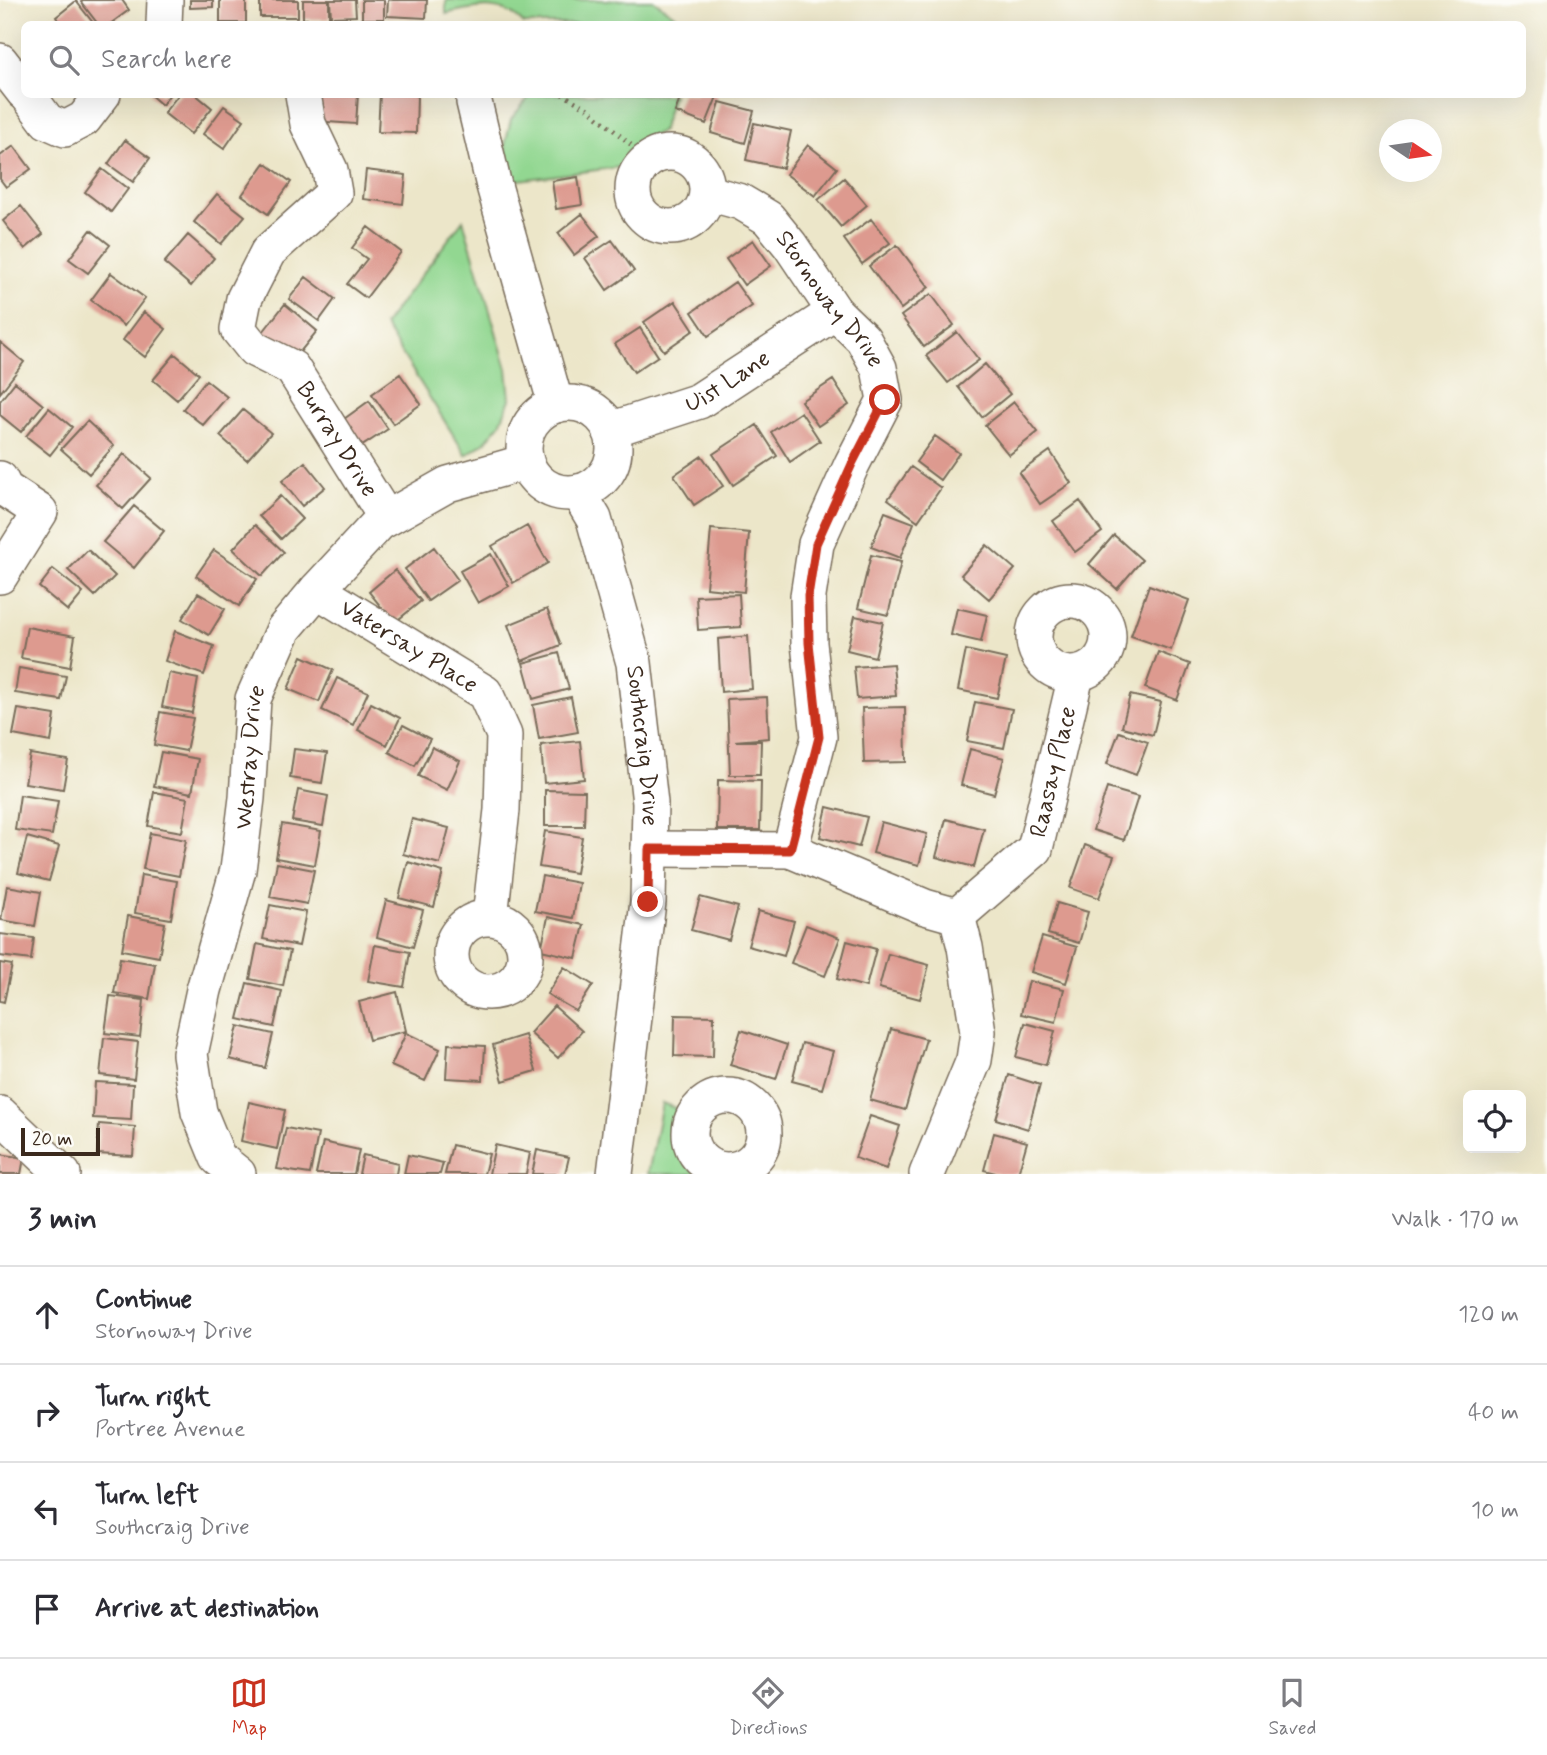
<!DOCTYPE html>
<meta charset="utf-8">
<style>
body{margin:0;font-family:Mynerve,sans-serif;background:#f2f2f3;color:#2b2b33}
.controls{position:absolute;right:21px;bottom:21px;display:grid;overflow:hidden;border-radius:10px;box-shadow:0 7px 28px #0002}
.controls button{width:63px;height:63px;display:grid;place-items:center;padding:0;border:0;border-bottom:2px solid #e1e1e2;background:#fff;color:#2b2b33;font:35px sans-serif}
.compass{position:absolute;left:1379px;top:119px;width:63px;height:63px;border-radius:50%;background:#fff;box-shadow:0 7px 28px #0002;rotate:103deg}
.scale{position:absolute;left:21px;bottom:18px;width:79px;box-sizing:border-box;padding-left:7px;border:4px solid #3b2a1e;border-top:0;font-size:19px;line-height:24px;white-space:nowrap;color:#3b2a1e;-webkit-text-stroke:5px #fdfcf7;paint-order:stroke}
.stop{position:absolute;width:21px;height:21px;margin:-16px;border:5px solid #c8321e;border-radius:50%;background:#fff}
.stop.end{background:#c8321e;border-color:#fff;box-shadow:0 2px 7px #0008}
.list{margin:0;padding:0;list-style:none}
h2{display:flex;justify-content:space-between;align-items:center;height:91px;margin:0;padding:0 28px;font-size:30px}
h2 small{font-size:23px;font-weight:400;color:#7c7c81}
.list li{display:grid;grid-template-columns:46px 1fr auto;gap:21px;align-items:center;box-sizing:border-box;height:98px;padding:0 28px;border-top:2px solid #e1e1e2}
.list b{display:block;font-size:26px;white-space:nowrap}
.list p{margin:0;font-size:23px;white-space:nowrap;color:#7c7c81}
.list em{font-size:23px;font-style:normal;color:#7c7c81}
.icon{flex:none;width:38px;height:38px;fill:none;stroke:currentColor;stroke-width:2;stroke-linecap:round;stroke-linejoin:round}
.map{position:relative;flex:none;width:1547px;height:1174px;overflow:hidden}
.search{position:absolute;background:#fff;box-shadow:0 7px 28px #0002;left:21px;right:21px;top:21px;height:77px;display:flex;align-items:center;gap:18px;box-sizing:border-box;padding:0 24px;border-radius:10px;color:#7c7c81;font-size:26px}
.sheet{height:483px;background:#fff}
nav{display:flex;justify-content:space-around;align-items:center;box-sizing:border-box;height:98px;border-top:2px solid #e1e1e2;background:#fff;font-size:19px;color:#7c7c81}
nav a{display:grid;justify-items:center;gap:4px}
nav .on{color:#c8321e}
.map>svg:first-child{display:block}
.green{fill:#92d791;stroke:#668058;stroke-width:2}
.building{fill:#dd9a8f}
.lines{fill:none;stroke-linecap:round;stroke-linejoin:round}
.minor-casing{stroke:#796c5a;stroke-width:38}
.path{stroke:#796c5a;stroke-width:4.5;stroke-dasharray:2 5;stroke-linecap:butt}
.minor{stroke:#fff;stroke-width:35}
.route{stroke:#c8321e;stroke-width:9}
.labels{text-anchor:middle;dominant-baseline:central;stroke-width:6;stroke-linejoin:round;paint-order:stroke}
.street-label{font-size:24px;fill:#3b2a1e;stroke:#fdfcf7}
</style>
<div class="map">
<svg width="1547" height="1174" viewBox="0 0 1547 1174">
<rect width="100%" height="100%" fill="#fdfcf7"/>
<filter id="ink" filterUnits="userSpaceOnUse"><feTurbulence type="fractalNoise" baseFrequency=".0143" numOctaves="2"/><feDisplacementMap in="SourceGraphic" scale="14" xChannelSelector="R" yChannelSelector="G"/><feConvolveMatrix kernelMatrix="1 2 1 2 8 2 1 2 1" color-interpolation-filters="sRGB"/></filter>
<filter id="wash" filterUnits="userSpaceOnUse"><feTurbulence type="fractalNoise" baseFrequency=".00686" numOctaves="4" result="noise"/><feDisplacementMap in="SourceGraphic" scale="28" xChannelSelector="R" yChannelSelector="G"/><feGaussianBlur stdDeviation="1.57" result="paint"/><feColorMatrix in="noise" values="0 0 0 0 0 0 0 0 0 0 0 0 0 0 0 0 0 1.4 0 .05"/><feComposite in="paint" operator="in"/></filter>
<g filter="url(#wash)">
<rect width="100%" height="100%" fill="#ece6c9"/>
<path class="green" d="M 446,0 L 653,0 L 687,24 L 524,24 C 502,0 474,7 446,14 Z
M 531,95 L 531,94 L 673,95 L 662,131 L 642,141 L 620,167 L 512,181 L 505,145 L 511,119 Z
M 463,220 L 507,369 L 510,399 L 500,424 L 485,442 L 466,455 L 384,325 Z
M 662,1103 L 680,1110 C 676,1134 674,1160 699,1174 L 648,1174 Z"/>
<g id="blocks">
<path class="building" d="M 84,0 L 122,0 L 129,10 L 110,24 L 98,24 L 81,2 Z
M 190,0 L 213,0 L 213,7 L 190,8 Z
M 220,0 L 246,0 L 246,23 L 220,23 Z
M 260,0 L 298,0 L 298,17 L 260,17 Z
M 303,0 L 329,0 L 329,19 L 303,19 Z
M 330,0 L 355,0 L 356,16 L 331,17 Z
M 362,0 L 384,0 L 384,19 L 362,19 Z
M 388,0 L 427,0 L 426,18 L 387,16 Z
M 76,1 L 94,24 L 61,24 L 56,17 Z
M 149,94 L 170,94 L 162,105 Z
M 179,94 L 195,94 L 212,108 L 191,134 L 164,113 Z
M 315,94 L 358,94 L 356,124 L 313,121 Z
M 380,94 L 417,95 L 416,133 L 378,132 Z
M 682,94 L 718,94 L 706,124 L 675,112 Z
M 720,102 L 754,111 L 745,143 L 711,133 Z
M 224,106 L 244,120 L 224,149 L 203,134 Z
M 754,123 L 791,131 L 783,168 L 746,160 Z
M 125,140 L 150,158 L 133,182 L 108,164 Z
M 808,145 L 837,168 L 815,196 L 786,174 Z
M 14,146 L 31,169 L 6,187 L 0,179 L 0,156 Z
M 265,163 L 291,182 L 268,214 L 242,195 Z
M 102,169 L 128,189 L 111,212 L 85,192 Z
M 366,170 L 406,175 L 403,204 L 363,199 Z
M 578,177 L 582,205 L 556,209 L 552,181 Z
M 844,178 L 867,205 L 841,227 L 818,200 Z
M 217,194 L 245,216 L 221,244 L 194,222 Z
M 21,206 L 43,234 L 25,249 L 3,221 Z
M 582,214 L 599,236 L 574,255 L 558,233 Z
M 871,219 L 890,243 L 862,264 L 844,239 Z
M 368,227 L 401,252 L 366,298 L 347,284 L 367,259 L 352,248 Z
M 91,230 L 110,245 L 88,273 L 69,259 Z
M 188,235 L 214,258 L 191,286 L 164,263 Z
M 612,240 L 634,271 L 607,290 L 585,258 Z
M 753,240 L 771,266 L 744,285 L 726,259 Z
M 897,245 L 929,287 L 901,309 L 869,266 Z
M 111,273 L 145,298 L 124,326 L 91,300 Z
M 306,277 L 335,299 L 319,321 L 289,299 Z
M 735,282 L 752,306 L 708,336 L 692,312 Z
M 931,294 L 954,325 L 924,347 L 901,316 Z
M 675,301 L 694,330 L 664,351 L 644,322 Z
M 285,304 L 317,331 L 295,358 L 263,332 Z
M 144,312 L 166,329 L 145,357 L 123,340 Z
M 640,328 L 658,356 L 634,372 L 615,344 Z
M 957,332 L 979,360 L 948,383 L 926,356 Z
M 0,342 L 24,362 L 0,393 Z
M 175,354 L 199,374 L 177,400 L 153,380 Z
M 985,364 L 1010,394 L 982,417 L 958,387 Z
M 400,374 L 421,404 L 393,424 L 372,394 Z
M 206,380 L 227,397 L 203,425 L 183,409 Z
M 833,380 L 849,405 L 818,426 L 801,401 Z
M 15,382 L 43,405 L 21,432 L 0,415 L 0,401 Z
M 369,401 L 388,429 L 362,446 L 344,419 Z
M 1014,402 L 1038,432 L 1009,455 L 985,425 Z
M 49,408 L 72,427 L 50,455 L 26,436 Z
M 243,410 L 271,433 L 247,460 L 220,436 Z
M 801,412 L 820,441 L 790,462 L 771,432 Z
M 87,421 L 114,446 L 89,474 L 61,449 Z
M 757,425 L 777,456 L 733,485 L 713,454 Z
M 935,436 L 959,453 L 940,480 L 916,462 Z
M 1050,451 L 1071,483 L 1040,504 L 1019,473 Z
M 124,454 L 151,478 L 123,509 L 96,485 Z
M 702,456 L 723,486 L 694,505 L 674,475 Z
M 305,462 L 325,487 L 302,506 L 282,481 Z
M 911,467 L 941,488 L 918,521 L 888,499 Z
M 280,496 L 302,519 L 281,539 L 259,516 Z
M 1080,501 L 1102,532 L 1075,552 L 1053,521 Z
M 134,506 L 164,531 L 134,568 L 103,542 Z
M 885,512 L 914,523 L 900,558 L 871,547 Z
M 255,525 L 284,552 L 262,576 L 233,549 Z
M 527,526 L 548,563 L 513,583 L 492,546 Z
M 711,529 L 749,533 L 744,592 L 706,588 Z
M 1114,535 L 1142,560 L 1117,589 L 1089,564 Z
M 987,545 L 1015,569 L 989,599 L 961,575 Z
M 434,547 L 458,580 L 428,601 L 405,569 Z
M 88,550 L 115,576 L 95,596 L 68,570 Z
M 214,550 L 257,579 L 239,606 L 196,576 Z
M 491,554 L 509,586 L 478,603 L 460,571 Z
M 871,555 L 901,562 L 888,615 L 858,608 Z
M 53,569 L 83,593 L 68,611 L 39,587 Z
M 395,570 L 421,601 L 394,623 L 369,592 Z
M 1149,585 L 1189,600 L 1171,650 L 1131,636 Z
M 198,593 L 225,609 L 209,635 L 182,619 Z
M 739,594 L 741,627 L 698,630 L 696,596 Z
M 957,608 L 987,615 L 981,642 L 951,635 Z
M 547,609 L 561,645 L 522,661 L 508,625 Z
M 855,616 L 883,622 L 875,657 L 847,650 Z
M 27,627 L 75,636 L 70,667 L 21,658 Z
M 175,631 L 214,646 L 204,675 L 165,661 Z
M 748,636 L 752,689 L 721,692 L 718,639 Z
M 966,650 L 1006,659 L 997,698 L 958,690 Z
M 1158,652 L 1190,664 L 1177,700 L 1145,688 Z
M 559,653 L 569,689 L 533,699 L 523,663 Z
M 302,656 L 333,670 L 319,702 L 288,689 Z
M 893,664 L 896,696 L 857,699 L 854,667 Z
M 19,668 L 66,676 L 61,700 L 15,693 Z
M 169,673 L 198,679 L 192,713 L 162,707 Z
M 337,678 L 368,692 L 353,725 L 322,710 Z
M 1130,695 L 1161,702 L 1153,735 L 1122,727 Z
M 571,697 L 578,732 L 539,739 L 533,705 Z
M 767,697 L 769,738 L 735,741 L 761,741 L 760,775 L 730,775 L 727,699 Z
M 975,702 L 1012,709 L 1004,748 L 967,741 Z
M 371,703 L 400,718 L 387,745 L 358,730 Z
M 905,707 L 906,762 L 864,763 L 862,708 Z
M 18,709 L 55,715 L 51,742 L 13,735 Z
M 160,712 L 193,718 L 186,751 L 154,745 Z
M 403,725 L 430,739 L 415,766 L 389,752 Z
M 1119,732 L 1148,742 L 1136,775 L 1107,764 Z
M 580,741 L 584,779 L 544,783 L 541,745 Z
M 432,747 L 460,761 L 447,790 L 418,776 Z
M 294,749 L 327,753 L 322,783 L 290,778 Z
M 970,749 L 1004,758 L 994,794 L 961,785 Z
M 161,752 L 198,759 L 192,793 L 154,786 Z
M 30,754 L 68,760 L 63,789 L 25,783 Z
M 718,780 L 761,781 L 760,830 L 717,830 Z
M 1107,788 L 1138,797 L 1124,840 L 1093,830 Z
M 298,790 L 328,796 L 323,826 L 292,821 Z
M 545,790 L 585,791 L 584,826 L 545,826 Z
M 154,792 L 188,798 L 182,832 L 148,826 Z
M 20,795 L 58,801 L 52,835 L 15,830 Z
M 827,807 L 867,817 L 859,847 L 820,837 Z
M 412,819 L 449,828 L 440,864 L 403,854 Z
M 946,819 L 984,829 L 974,867 L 936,857 Z
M 881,822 L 927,834 L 919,865 L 873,853 Z
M 282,824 L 321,831 L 315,865 L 276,858 Z
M 545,831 L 582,837 L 576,873 L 539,867 Z
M 150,833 L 186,840 L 179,876 L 143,869 Z
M 27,837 L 59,846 L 49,881 L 18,873 Z
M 1085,845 L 1114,856 L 1099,898 L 1070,888 Z
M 408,862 L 443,872 L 434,907 L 399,898 Z
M 277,863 L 314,870 L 307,904 L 270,897 Z
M 141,875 L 177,881 L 171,919 L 135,913 Z
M 542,876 L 579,883 L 573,918 L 535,911 Z
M 7,886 L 41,892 L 35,926 L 1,920 Z
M 700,897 L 738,907 L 729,940 L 691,930 Z
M 386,900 L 423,910 L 413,947 L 377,937 Z
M 1057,903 L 1088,912 L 1079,943 L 1048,934 Z
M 270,905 L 306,912 L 299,946 L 263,939 Z
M 758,911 L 794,921 L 784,956 L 748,946 Z
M 128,916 L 165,923 L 159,957 L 122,950 Z
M 548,917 L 584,925 L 576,958 L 541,950 Z
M 806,925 L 840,938 L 825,976 L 791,963 Z
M 0,934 L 34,938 L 31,960 L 0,956 Z
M 1042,937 L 1077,947 L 1066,983 L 1031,972 Z
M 847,941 L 876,949 L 866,987 L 837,979 Z
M 257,944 L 290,951 L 283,986 L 250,979 Z
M 375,945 L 410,952 L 404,987 L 368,981 Z
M 888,954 L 929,965 L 920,999 L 879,988 Z
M 120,958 L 155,964 L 149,999 L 114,993 Z
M 0,963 L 12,965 L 4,1002 L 0,1001 Z
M 564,967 L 593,985 L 576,1011 L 547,994 Z
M 1029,981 L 1064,989 L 1056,1022 L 1021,1014 Z
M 247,983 L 282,991 L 274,1027 L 238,1019 Z
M 397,992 L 406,1031 L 369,1040 L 359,1002 Z
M 110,996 L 144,1000 L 140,1037 L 105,1033 Z
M 554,1006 L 582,1031 L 558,1058 L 530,1033 Z
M 675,1015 L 714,1016 L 713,1057 L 674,1056 Z
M 1025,1023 L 1055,1031 L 1046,1065 L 1016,1057 Z
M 238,1026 L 273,1034 L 265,1068 L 230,1059 Z
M 891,1029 L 926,1039 L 905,1110 L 870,1100 Z
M 741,1030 L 787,1045 L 776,1079 L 730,1065 Z
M 406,1033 L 440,1049 L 425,1081 L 391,1066 Z
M 525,1035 L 536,1071 L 503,1081 L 493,1045 Z
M 104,1038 L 138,1042 L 134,1079 L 100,1075 Z
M 802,1043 L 833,1051 L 822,1089 L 792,1081 Z
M 448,1044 L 485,1046 L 483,1080 L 446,1078 Z
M 1009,1075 L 1040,1085 L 1028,1129 L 996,1119 Z
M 95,1082 L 133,1084 L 131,1120 L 93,1118 Z
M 249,1102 L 285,1110 L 277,1149 L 241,1141 Z
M 870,1116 L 900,1126 L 886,1169 L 855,1158 Z
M 99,1124 L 135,1127 L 133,1156 L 97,1154 Z
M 286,1128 L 318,1134 L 310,1174 L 277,1169 Z
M 994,1133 L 1027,1142 L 1018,1174 L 999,1174 L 984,1170 Z
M 323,1142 L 359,1150 L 354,1174 L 316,1174 Z
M 452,1145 L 489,1154 L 484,1174 L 445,1174 Z
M 495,1145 L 530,1153 L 526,1174 L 489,1174 Z
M 537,1150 L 569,1157 L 565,1174 L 532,1174 Z
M 0,1154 L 24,1158 L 21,1174 L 0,1174 Z
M 363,1155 L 398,1163 L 396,1174 L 359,1174 Z
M 408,1155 L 443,1163 L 440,1174 L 404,1174 Z"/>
</g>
</g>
<g filter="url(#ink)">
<use href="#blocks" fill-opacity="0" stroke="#796c5a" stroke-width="2"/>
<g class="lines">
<g class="minor-casing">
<g id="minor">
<path d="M 164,24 L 165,0"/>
<path d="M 0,61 L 24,92"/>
<path d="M 27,94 L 47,121 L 65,129 L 84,119 L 103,94"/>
<path id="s1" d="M 303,94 L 308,124 L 330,170 L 334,193 L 268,252 L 244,299 L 238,329 L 254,349 L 292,368 L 380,508 L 389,517"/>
<path d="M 474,102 L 493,182 L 556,405"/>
<circle cx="670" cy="190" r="37"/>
<path id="s2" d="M 708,193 L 741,202 L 768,218 L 790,245 L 835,312 L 863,339 L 879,368 L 885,400 L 852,464 L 816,544 L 808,596 L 809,643 L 819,737 L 790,850"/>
<circle cx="569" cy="448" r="45"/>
<path id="s3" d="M 610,430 L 699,401 L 835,312"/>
<path d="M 0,479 L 5,489 L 40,512 L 0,576"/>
<path id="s4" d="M 578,492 L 594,519 L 634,663 L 650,803 L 648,902 L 615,1174"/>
<path id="s5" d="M 317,590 L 485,693 L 504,735 L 502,810 L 490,917"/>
<circle cx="1071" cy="637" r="37"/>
<path d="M 649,849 L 790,850 L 925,907 L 957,916 L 965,947 L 978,1032 L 974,1060 L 927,1174"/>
<path id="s6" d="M 957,916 L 1035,849 L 1074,684 L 1073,675"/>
<circle cx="488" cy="955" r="37"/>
<circle cx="727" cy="1133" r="37"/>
<path d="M 0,1114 L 63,1174"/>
<path id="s7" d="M 238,1174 L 218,1158 L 199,1112 L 190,1054 L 204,990 L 238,870 L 247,798 L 253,699 L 284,629 L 317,590 L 379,523 L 448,484 L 526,462"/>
</g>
</g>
<path class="path" d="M 562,94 L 587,108 L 648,159"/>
<use href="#minor" class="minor"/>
</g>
</g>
<g class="lines" filter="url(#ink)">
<path class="route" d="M 648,902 L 649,849 L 790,850 L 819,737 L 809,643 L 808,596 L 816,544 L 852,464 L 885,400"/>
</g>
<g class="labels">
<g class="street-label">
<text stroke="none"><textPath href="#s2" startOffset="168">Stornoway Drive</textPath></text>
<text stroke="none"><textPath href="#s3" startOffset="128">Uist Lane</textPath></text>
<text stroke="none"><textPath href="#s1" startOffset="429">Burray Drive</textPath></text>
<text stroke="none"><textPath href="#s5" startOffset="108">Vatersay Place</textPath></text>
<text stroke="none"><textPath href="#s4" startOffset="264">Southcraig Drive</textPath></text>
<text stroke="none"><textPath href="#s7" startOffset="438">Westray Drive</textPath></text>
<text stroke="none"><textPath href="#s6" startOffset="182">Raasay Place</textPath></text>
</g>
</g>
</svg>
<div class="controls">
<button><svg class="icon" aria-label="locate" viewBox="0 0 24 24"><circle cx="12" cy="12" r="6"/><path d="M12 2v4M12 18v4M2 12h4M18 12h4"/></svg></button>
</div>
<svg class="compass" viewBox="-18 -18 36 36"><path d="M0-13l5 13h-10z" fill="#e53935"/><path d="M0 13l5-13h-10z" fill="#7c7c81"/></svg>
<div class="scale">20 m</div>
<div class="stop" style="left:885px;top:400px"></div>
<div class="stop end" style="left:648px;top:902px"></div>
<div class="search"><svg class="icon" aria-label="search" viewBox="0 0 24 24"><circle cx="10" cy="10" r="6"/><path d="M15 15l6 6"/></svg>Search here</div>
</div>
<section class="sheet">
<h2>3 min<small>Walk · 170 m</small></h2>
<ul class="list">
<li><svg class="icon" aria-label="ahead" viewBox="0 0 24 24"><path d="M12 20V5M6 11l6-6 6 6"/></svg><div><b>Continue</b><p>Stornoway Drive</p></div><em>120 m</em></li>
<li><svg class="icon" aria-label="right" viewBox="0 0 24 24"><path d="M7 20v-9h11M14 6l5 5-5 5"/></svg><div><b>Turn right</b><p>Portree Avenue</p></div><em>40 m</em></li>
<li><svg class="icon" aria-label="left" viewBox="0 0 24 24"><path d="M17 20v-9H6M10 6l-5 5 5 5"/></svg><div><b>Turn left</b><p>Southcraig Drive</p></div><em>10 m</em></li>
<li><svg class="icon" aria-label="arrive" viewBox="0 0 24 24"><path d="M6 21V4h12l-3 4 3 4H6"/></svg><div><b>Arrive at destination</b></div></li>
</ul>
</section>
<nav>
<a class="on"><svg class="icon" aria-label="map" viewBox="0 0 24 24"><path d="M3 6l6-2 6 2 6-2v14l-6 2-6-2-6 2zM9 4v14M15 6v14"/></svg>Map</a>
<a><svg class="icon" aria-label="directions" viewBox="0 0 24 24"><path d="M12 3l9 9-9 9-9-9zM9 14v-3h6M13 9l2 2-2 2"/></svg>Directions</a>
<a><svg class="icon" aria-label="saved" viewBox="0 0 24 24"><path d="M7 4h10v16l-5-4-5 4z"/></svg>Saved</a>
</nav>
